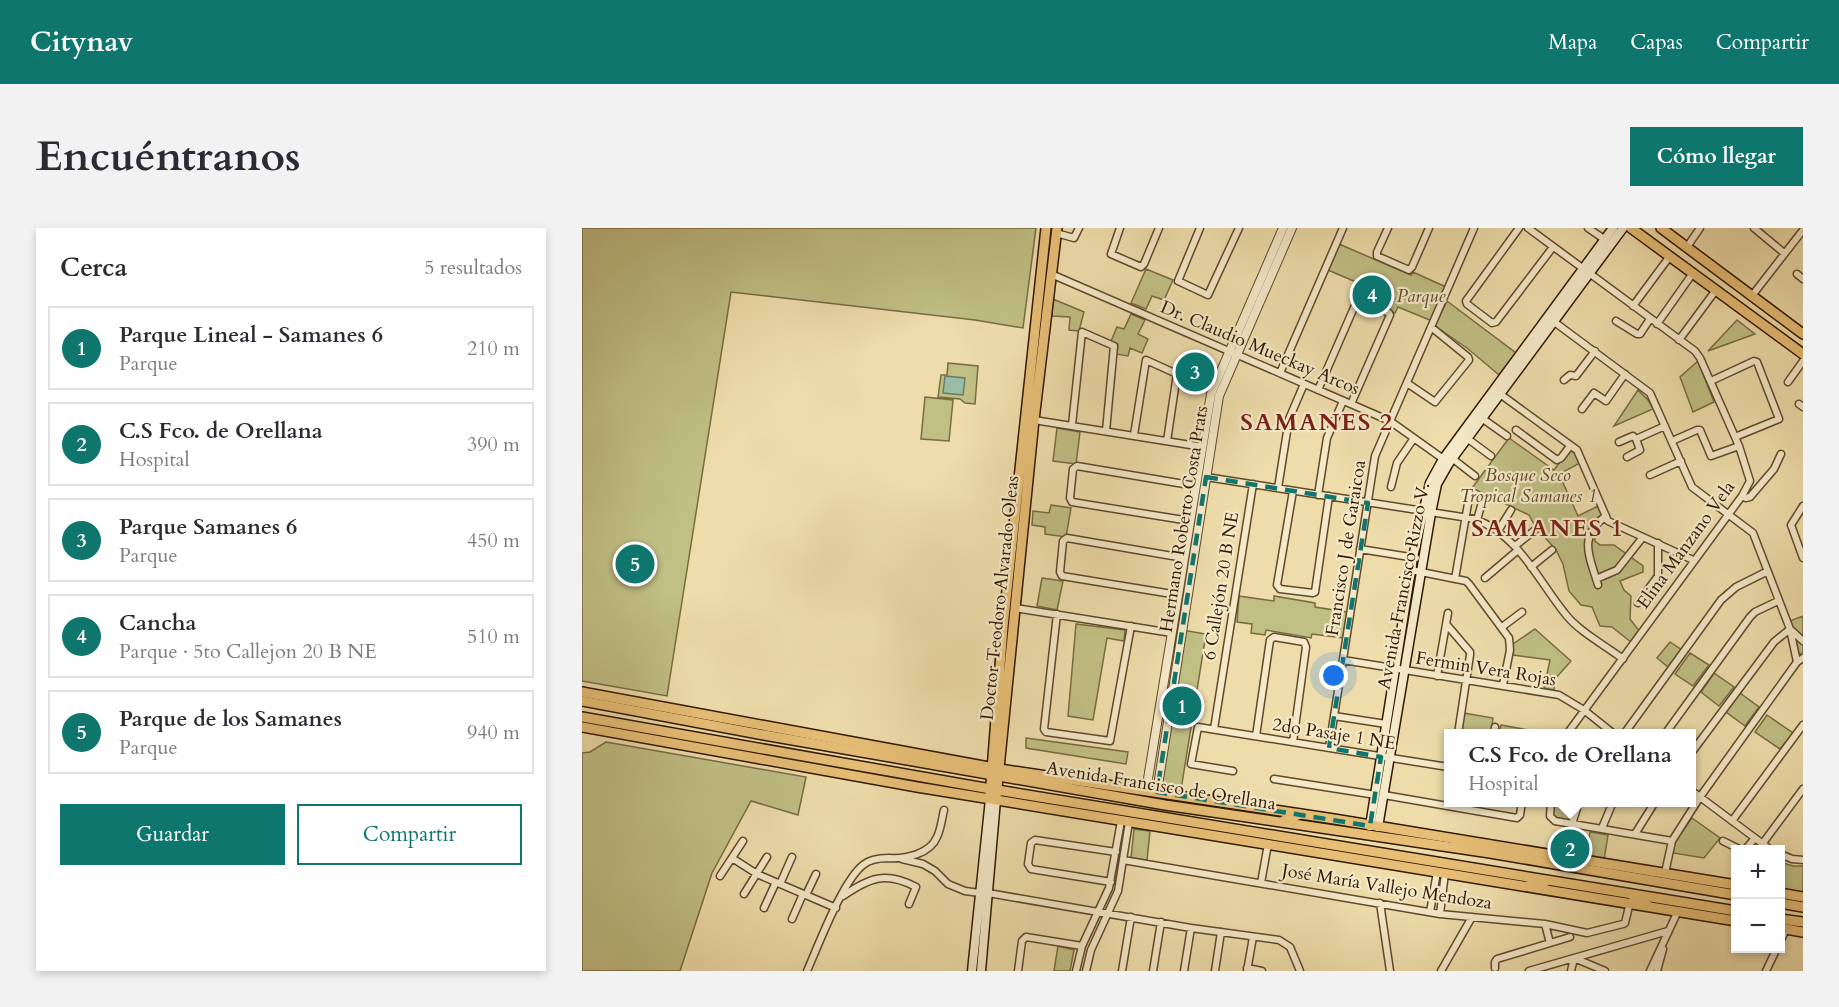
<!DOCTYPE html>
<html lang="es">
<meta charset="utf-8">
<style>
body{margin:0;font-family:Cardo,serif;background:#f2f2f3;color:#2b2b33}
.controls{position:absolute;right:18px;bottom:18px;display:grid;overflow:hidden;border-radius:0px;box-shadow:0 3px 9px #0003}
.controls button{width:54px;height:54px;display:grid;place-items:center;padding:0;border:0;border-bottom:2px solid #e1e1e2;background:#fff;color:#2b2b33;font:30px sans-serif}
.you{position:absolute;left:752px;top:448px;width:21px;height:21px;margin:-15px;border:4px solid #fff;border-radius:50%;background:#1a73e8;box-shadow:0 0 0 9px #1a73e833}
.badge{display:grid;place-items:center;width:39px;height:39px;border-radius:50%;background:#0f766e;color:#fff;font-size:20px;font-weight:700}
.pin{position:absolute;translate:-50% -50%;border:3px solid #fff;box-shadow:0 2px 6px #0006}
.popup{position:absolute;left:862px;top:501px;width:252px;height:78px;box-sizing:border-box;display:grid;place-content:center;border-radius:0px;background:#fff;filter:drop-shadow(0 2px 4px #0005);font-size:20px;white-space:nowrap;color:#7c7c81}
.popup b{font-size:22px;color:#2b2b33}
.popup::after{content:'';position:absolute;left:50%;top:100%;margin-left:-12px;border:12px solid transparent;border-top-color:#fff}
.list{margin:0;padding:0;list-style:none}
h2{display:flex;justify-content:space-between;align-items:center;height:78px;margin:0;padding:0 24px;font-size:26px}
h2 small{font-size:20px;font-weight:400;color:#7c7c81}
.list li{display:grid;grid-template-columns:39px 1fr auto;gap:18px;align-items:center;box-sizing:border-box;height:84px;margin:0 12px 12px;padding:0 12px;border:2px solid #e1e1e2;border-radius:0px}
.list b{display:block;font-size:22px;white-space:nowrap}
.list p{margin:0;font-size:20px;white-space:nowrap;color:#7c7c81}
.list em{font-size:20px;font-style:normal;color:#7c7c81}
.actions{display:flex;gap:12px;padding:18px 24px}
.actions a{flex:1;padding:14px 0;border:2px solid #0f766e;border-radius:0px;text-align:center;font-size:21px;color:#0f766e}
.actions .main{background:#0f766e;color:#fff}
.map{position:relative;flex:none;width:1221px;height:743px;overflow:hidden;border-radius:0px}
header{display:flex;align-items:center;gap:36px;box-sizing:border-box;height:84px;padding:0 30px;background:#0f766e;color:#fff}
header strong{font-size:28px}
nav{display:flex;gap:33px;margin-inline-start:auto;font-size:21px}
.intro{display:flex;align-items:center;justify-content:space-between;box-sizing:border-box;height:144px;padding:0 36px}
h1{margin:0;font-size:42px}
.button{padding:15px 27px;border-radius:0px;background:#0f766e;color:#fff;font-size:21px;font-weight:700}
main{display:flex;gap:36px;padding:0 36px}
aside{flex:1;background:#fff;border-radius:0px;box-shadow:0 3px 9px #0003}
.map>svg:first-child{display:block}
.green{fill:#c0bf84;stroke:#786b42;stroke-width:1.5}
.water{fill:#99bca7;stroke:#6f7a64;stroke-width:1.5}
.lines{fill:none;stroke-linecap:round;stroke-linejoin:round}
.minor-casing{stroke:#60482b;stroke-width:9}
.tertiary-casing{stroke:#60482b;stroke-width:10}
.secondary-casing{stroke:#311700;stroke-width:11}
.primary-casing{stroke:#311700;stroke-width:12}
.trunk-casing{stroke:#311700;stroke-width:12}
.minor{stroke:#f4e9c8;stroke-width:6}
.tertiary{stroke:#f4e9c8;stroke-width:8}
.secondary{stroke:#f4e9c8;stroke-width:8}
.primary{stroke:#e7be76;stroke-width:9}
.trunk{stroke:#e7be76;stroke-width:9}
.marked{fill:none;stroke:#0f766e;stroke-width:4.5;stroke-dasharray:12 8;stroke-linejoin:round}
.labels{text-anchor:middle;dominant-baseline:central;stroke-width:4.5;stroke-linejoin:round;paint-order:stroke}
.park-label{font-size:18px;font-style:italic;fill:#5c4928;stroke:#f4e9c8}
.street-label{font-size:18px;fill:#311700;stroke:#f4e9c8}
.district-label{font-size:24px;font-weight:bold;letter-spacing:1.5px;fill:#7a1f14;stroke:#f4e9c8}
</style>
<header>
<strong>Citynav</strong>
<nav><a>Mapa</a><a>Capas</a><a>Compartir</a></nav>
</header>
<div class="intro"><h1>Encuéntranos</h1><a class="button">Cómo llegar</a></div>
<main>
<aside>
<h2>Cerca<small>5 resultados</small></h2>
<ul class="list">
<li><span class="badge">1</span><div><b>Parque Lineal - Samanes 6</b><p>Parque</p></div><em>210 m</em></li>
<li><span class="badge">2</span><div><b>C.S Fco. de Orellana</b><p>Hospital</p></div><em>390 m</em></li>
<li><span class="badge">3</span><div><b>Parque Samanes 6</b><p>Parque</p></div><em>450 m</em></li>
<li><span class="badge">4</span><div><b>Cancha</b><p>Parque · 5to Callejon 20 B NE</p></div><em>510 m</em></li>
<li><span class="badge">5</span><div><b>Parque de los Samanes</b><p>Parque</p></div><em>940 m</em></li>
</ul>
<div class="actions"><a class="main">Guardar</a><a>Compartir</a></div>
</aside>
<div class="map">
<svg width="1221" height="743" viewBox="0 0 1221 743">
<rect width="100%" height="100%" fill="#eeddab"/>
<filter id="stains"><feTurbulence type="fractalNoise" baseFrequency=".00333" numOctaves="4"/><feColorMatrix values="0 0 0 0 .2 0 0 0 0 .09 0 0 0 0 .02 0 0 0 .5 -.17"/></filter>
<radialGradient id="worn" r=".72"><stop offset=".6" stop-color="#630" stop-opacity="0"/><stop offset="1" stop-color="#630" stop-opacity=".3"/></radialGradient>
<path class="green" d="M 0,0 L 454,0 L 441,100 L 393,92 L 149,64 L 85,468 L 0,453 Z
M 757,16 L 829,47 L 831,44 L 864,59 L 850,93 L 816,79 L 813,85 L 799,79 L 805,63 L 783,54 L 781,57 L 746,42 Z
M 564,41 L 591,52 L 582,72 L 570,68 L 564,81 L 549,75 Z
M 783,57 L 803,65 L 797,78 L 778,70 Z
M 471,71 L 502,84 L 497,103 L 487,102 L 488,89 L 470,88 Z
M 865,73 L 934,125 L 917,147 L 885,120 L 853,98 Z
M 549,86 L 563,92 L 556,106 L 566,111 L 560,125 L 548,120 L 546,128 L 534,126 L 536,116 L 529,113 L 535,99 L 542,101 Z
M 1155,92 L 1173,106 L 1126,123 Z
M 606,129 L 619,134 L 617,141 L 631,146 L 626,160 L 598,156 L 599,142 Z
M 1116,133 L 1132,174 L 1111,184 L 1098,149 Z
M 366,135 L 396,138 L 393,176 L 383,175 L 378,171 L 356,169 L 359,147 L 365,147 Z
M 1056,162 L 1066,172 L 1071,181 L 1032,198 Z
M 343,169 L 371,172 L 367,213 L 339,211 Z
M 475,200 L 498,204 L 494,236 L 471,233 Z
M 927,210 L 972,242 L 987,222 L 993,225 L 998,235 L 977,246 L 996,288 L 1016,278 L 1022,293 C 1016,299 1012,303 1013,313 L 1018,317 L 1032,317 L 1061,338 L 1061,344 L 1038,353 L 1042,362 L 1049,368 L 1048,391 L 1058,404 L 1050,415 L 1030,399 L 1018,398 L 1010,379 L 999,377 L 987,363 L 981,336 L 974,322 L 953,298 L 947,287 L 890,260 Z
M 469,277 L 489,280 L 484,309 L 463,306 L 463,299 L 450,297 L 451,283 L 467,285 Z
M 460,350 L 481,353 L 475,382 L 455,378 Z
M 657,368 L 692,373 L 692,368 L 733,375 L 733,379 L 765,384 L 761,410 L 730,406 L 729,410 L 684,402 L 683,407 L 669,405 L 670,396 L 655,394 Z
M 1221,388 L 1221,424 L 1217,427 L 1208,393 Z
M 494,396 L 543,402 L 542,413 L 525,410 L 511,492 L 486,488 Z
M 953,401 L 989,433 L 973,451 L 972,462 L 962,460 L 968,432 L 931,427 L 931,416 Z
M 600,402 L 624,406 L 598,568 L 575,564 Z
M 1088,414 L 1100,422 L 1086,439 L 1075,430 Z
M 1108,425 L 1127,437 L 1111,458 L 1093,446 Z
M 1132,445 L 1152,459 L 1137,478 L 1119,464 Z
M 1158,465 L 1177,479 L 1163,498 L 1144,484 Z
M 882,485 L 911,490 L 909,505 L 878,506 Z
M 1185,487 L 1211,505 L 1198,521 L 1173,504 Z
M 919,497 L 946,502 L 946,505 L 917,505 Z
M 444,510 L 546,524 L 544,536 L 444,520 Z
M 24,514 L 224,549 L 216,587 L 169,573 L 130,645 L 98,743 L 0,743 L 0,525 L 8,524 Z
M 971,575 L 995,575 L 988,595 L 970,589 Z
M 1110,590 L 1138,610 L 1122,630 L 1091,625 L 1093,614 Z
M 552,601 L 568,603 L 565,632 L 549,630 Z
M 1008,604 L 1026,607 L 1022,632 L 1004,629 Z
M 1198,634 L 1211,638 L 1221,638 L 1221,665 L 1199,661 Z
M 476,718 L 492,722 L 488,743 L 472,743 Z"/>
<path class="water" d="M 363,148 L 383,150 L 381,167 L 361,165 Z"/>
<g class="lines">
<g class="minor-casing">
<path id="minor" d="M 538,0 L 529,26 L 559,39 L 562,36 L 577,0
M 618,0 L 596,53 L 626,67 L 657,0
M 806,0 L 795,24 L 795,28 L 827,42 L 830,39 L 847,0
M 937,0 L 884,73 L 885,76 L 910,95 L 914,94 L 971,19
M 946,0 L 1113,123 L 1118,130 L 1157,218 L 1168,253 L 1160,268 L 985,506
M 1006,0 L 1022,11
M 1172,0 L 1202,25
M 474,5 L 492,10 L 497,0
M 1105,19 L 1118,0
M 469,46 L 808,193 L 864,233
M 1215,46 L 1221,51
M 1169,69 L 1221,2
M 1051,78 L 1088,28
M 971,93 L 1068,165 L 1110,259 L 1171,305 L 1208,401 L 1215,434
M 1034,93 L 1055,106 L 1058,106 L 1068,91
M 1075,96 L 1111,45
M 1097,112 L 1134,62
M 698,145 L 761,0
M 982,152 L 988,147 L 994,148 L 1013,123
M 1129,153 L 1172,133 L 1175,134 L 1197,191 L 1153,209
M 1206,154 L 1221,133
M 825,155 L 853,174 L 887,132 L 886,129 L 849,99
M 736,162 L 774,75 L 778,72 L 807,85 L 808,87 L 769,176
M 918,166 L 995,222 L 1026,293 L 1111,332
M 1217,176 L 1221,179
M 1000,181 L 1012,165 L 1024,173 L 1043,146
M 901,191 L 925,208
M 452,192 L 621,219
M 490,197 L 500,104 L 532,118 L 524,203
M 934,202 L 975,232 L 979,230 L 988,218
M 552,207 L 564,132 L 595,146 L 585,213
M 886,211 L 909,228
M 1090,213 L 1115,202 L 1118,202 L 1129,228 L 1157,218
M 1037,214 L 1051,208 L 1054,211
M 1045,229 L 1058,222 L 1054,211 L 1083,198
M 871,231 L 893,248
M 1068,247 L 1099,233
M 624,249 L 893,291 C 938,308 956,353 985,388 C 999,405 1023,417 1041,431
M 809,259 L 815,235 L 832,210
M 696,260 L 707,191 L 722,156
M 711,263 L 695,357 L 698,361 L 731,365 L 733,364 L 747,268
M 736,267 L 745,210 L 761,173
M 1160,268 L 1164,270 L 1168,269 L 1192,241 L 1199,226
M 1221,278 L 1209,297 L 1221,330
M 895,292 L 900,274
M 608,293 L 490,274 L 488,270 L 491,241 L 495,238 L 614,258
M 916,303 L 929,282
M 933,318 L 953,302
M 778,321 L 834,330
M 949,339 L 970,322
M 829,342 L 884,353 L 887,356 L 927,410 L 928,422 L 921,457
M 903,350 L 936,322
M 873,351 L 888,264
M 1014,351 L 1035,342 L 1061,309
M 1016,357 C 1008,329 995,309 1024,288
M 596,367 L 480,348 L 478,344 L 481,313 L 485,310 L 602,330
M 1056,375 L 1076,348 L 1076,315
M 433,380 L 590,405
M 475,386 L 462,501 L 464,504 L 528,513 L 549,398
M 865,397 L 888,424 L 888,427 L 876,506
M 920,399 L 940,384
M 761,432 L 977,467 L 1002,482 L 1032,506
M 855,448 L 866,385
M 752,488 L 804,496
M 632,501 L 671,256
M 912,506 L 913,499
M 1042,506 L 1139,372 L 1154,359 L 1184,344
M 1083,506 L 1168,389 L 1173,384 L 1196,373
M 674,508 L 688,412 L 692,409 L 722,414 L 724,419 L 711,514
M 747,520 L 793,228 L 892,0
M 1110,524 L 1192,414 L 1208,401 L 1221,413
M 651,543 L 609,536 L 616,499 L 866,539
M 692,551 L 794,567
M 1110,563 L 1189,622
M 802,567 L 935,590 L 938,587 L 940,574
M 969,574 L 968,588 L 973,593 L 1090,613
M 1150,593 L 1221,497
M 990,596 L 997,574
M 1020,600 L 1031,574
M 1053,606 L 1073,574
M 1141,613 L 1159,622
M 1181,615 L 1221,561
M 1163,622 L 1173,610
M 1198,626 L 1210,631 L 1221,632
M 150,630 L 175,646 L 254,680
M 320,631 L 341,636 L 353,643 L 366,656 L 383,663 L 398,665
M 541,632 L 858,686 L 963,696 L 1005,705 L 1041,696 L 1043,695 L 1048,674
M 1083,645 L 1090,613 L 1118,569 L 1215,434 L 1221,430
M 138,648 L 161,613
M 529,654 L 449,641 L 446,636 L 449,615 L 453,612 L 534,624
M 679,655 L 686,616
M 198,656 L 210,629
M 406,665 L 609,700 L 697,712 L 708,719 L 718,743
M 162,666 L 185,629
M 224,667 L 234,646
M 261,668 C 287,650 303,643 334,659 L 327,676
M 798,675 L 808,743
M 182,680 L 194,654
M 848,684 L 855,644
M 858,686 L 863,645
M 210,691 L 221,666
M 963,696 L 968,715
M 1198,714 L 1204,701
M 665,740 L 680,743
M 913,740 L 913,734 L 915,731 L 988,709
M 225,743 C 237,716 260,654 281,637 C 288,631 298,630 307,630 C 324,631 348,626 355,609 C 359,601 360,590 362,582
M 436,743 L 440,713 L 444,709 L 500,718
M 494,743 L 500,718 L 527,660 L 539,593
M 504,743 L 509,722 L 536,663 L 547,594
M 540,743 L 549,689
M 571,743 L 579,694
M 602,743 L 609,700
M 633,743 L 639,704
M 665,743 L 671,709
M 859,743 L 890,689
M 947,743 L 1086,703
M 989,743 L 992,730 L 1023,743
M 1068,743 L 1096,683
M 1075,743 L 1081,721
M 1184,743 L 1195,720"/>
</g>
<g class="tertiary-casing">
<path id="tertiary" d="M 564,563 L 629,166 L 701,0
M 575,564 L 637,168 L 710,0"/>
</g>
<g class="secondary-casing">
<path id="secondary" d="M 788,598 L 831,329 L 848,255 L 861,231 L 1031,0
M 796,599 L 849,285 L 855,256 L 867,235 L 1041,0
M 390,743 L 408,571
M 399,743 L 414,572"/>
</g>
<g class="primary-casing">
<path id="primary" d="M 1049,0 L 1221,126
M 1079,0 L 1221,106
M 0,464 L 418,541 L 752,591 L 1154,657
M 0,499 L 335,559 L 1154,693
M 408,568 L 421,399 L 464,0
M 414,570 L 452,192 L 475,0
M 1198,665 L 1221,669
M 1198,700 L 1221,704"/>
</g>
<g class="trunk-casing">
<path id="trunk" d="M 0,473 L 182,507 L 583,577 L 908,625 L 1154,667
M 0,489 L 403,560 L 1154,683
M 701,593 L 718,586
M 872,611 L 892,619
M 945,658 L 963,654
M 1050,667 L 1066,678
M 1198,675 L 1221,679
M 1198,691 L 1221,694"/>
</g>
<use href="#minor" class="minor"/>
<use href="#tertiary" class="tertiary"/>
<use href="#secondary" class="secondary"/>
<use href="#primary" class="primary"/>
<use href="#trunk" class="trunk"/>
</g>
<path class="marked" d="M 624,249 L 786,275 L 747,520 L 799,529 L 788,598 L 575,564 Z"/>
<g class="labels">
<g class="park-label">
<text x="839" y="68">Parque</text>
<text x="946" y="247">Bosque Seco<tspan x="946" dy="21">Tropical Samanes 1</tspan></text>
</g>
<g class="street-label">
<text transform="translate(678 120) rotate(23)">Dr. Claudio Mueckay Arcos</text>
<text transform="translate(602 291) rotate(-81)">Hermano Roberto Costa Prats</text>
<text transform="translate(1104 317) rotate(-54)">Elina Manzano Vela</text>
<text transform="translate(764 320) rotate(-81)">Francisco J de Garaicoa</text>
<text transform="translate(639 358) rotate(-81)">6 Callejón 20 B NE</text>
<text transform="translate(822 358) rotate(-79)">Avenida Francisco Rizzo V.</text>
<text transform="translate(418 370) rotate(-84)">Doctor Teodoro Alvarado Oleas</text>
<text transform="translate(904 441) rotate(9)">Fermin Vera Rojas</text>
<text transform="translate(752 506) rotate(9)">2do Pasaje 1 NE</text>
<text transform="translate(579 558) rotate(9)">Avenida Francisco de Orellana</text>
<text transform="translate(805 659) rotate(9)">José María Vallejo Mendoza</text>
</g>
<g class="district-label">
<text x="735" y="194">SAMANES 2</text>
<text x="966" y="300">SAMANES 1</text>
</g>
</g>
<rect width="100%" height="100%" filter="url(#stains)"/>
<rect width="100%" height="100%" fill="url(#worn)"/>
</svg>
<div class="controls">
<button>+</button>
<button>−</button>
</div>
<div class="you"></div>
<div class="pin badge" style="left:600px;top:478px">1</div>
<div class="pin badge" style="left:988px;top:621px">2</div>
<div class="popup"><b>C.S Fco. de Orellana</b>Hospital</div>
<div class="pin badge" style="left:613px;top:144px">3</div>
<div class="pin badge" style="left:790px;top:67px">4</div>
<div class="pin badge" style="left:53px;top:336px">5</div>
</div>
</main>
